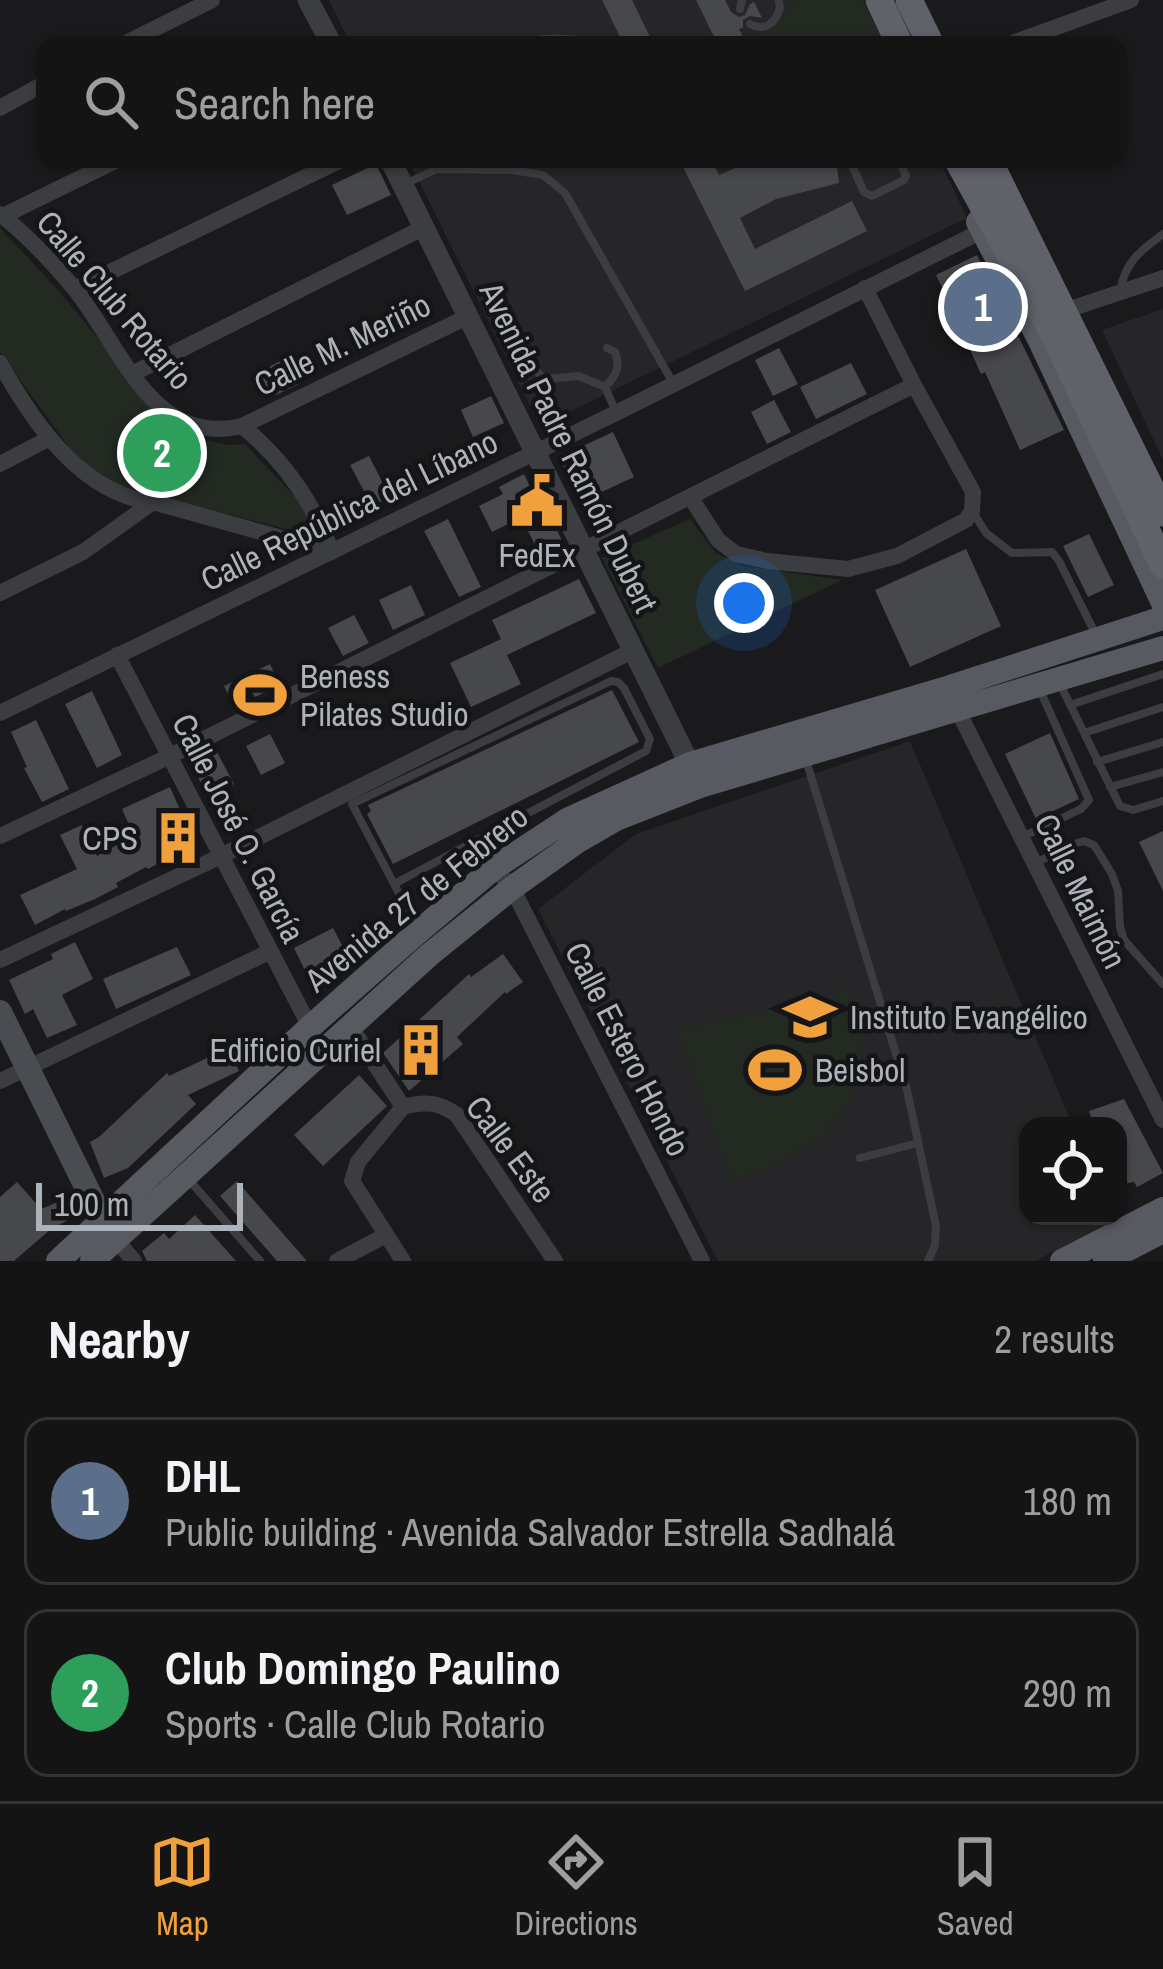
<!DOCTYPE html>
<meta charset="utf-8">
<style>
body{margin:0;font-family:"Archivo Narrow",sans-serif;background:#212122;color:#f1f3f6}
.controls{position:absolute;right:36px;bottom:36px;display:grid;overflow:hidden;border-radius:24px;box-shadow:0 3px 9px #0004}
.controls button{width:108px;height:108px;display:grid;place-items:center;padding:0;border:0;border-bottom:3px solid #333334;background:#141415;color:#f1f3f6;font:60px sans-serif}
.scale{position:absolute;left:36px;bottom:30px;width:207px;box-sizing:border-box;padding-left:12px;border:6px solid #adb3bb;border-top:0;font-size:33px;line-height:42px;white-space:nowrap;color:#adb3bb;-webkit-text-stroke:9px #151517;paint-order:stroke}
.you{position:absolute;left:744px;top:603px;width:42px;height:42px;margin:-30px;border:9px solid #fff;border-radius:50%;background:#1a73e8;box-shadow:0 0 0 18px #1a73e833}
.badge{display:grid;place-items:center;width:78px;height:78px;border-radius:50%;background:#f0a13e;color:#fff;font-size:39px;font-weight:700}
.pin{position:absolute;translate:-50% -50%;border:6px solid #fff;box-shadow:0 3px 12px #0006}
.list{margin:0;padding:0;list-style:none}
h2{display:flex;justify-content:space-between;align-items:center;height:156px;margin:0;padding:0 48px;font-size:51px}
h2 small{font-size:39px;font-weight:400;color:#9d9ea0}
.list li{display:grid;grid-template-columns:78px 1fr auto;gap:36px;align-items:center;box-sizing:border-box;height:168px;margin:0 24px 24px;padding:0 24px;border:3px solid #333334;border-radius:24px}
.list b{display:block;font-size:45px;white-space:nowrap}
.list p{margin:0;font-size:39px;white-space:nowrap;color:#9d9ea0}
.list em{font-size:39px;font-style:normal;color:#9d9ea0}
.icon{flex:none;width:66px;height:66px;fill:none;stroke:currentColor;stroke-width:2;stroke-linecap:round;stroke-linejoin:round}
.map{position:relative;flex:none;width:1163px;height:1261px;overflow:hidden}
.search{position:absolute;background:#141415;box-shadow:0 3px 9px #0004;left:36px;right:36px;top:36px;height:132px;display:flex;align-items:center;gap:30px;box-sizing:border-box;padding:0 42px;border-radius:24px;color:#9d9ea0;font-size:45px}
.sheet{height:540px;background:#141415}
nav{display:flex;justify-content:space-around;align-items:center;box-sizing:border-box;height:168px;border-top:3px solid #333334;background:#141415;font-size:33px;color:#9d9ea0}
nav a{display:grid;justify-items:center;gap:6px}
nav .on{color:#f0a13e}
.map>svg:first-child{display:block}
.built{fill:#262629}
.green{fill:#222a22}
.building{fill:#47484c}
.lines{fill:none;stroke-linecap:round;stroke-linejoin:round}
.service{stroke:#3b3d41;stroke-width:8}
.minor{stroke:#3b3d41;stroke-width:16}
.tertiary{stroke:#3b3d41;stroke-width:21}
.secondary{stroke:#494c51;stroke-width:24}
.primary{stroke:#575a60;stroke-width:24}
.trunk{stroke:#5f6269;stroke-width:27}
.labels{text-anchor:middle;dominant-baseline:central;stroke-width:9;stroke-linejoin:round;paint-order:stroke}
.street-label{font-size:33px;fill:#adb3bb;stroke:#151517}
.poi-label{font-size:33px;fill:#adb3bb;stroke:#151517;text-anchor:start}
</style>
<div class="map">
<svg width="1163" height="1261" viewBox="0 0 1163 1261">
<rect width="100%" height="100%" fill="#1a1a1c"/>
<path class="built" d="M 329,0 L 863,0 L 885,45 L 351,45 Z
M 408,159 L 939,159 L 967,218 L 540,426 Z
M 1163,309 L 1163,460 L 1102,330 Z
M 910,741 L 1073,1126 L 1028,1126 L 1028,1216 L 1112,1216 L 1114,1220 L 1035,1261 L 718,1261 L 538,909 L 636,834 Z"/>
<path class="green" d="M 795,0 L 863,0 L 885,45 L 752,45 L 750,41 L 778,25 Z
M 0,228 L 59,291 L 158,411 L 195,438 L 229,445 L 245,444 L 312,515 L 308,524 L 298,532 L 92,479 L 0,352 Z
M 690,519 L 716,553 L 744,566 L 842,580 L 658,668 L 602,558 Z
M 848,990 L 863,1044 L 853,1096 L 822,1138 L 771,1167 L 731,1181 L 677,1031 Z"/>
<path class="building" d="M 602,0 L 632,0 L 654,45 L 624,45 Z
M 696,0 L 725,0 L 731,12 L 739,17 L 745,15 L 750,4 L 754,2 L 762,18 L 750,16 L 743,20 L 743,28 L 739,29 L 747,45 L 718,45 Z
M 679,159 L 711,159 L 719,175 L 756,159 L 836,159 L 839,183 L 776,199 L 740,218 L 755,249 L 852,201 L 867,231 L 745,291 Z
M 376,164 L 391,195 L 347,215 L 332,185 Z
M 977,255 L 989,279 L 983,282 L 1005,326 L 1012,323 L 1064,430 L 1020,450 L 985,372 L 981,374 L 967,343 L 985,335 L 964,292 L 948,300 L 936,275 Z
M 779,348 L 798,384 L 773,396 L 755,360 Z
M 286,358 L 299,384 L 270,398 L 257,373 Z
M 851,363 L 867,394 L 816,419 L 800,387 Z
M 491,396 L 504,423 L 473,437 L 461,410 Z
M 774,400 L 791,432 L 767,444 L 751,412 Z
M 613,432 L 634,477 L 580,502 L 559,457 Z
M 369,456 L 390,497 L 372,506 L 350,465 Z
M 524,474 L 544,515 L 549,513 L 564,545 L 541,557 L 525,525 L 519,528 L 516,520 L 492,532 L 479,506 L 503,494 L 499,487 Z
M 448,519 L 481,587 L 459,597 L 424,531 Z
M 1089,534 L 1114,585 L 1088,597 L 1063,546 Z
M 966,549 L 1001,626 L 910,667 L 875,590 Z
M 579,579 L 596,613 L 507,655 L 521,684 L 471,707 L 450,663 L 501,639 L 492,620 Z
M 411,585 L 425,615 L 393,630 L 379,600 Z
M 354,615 L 369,643 L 343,656 L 328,628 Z
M 270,664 L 280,685 L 255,697 L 251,690 L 231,700 L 224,686 Z
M 612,690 L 639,742 L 393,864 L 367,814 L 371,811 L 368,805 Z
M 92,691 L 122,755 L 97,768 L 65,704 Z
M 36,720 L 69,789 L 42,802 L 24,768 L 27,767 L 11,732 Z
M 1050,733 L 1079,799 L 1036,819 L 1005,754 Z
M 270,734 L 285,763 L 261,775 L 246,746 Z
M 217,752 L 234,784 L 208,797 L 192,765 Z
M 170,787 L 197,849 L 175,862 L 172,856 L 148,869 L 146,867 L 116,883 L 118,887 L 95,899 L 66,911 L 65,909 L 35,925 L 20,895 L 77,869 L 60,835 L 82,825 L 97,856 L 134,836 L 122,809 Z
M 1163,831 L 1163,891 L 1139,842 Z
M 333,928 L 349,958 L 309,979 L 294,948 Z
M 75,942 L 93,979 L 62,995 L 77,1025 L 47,1038 L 33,1009 L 25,1014 L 9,980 L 53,959 L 51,954 Z
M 177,947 L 191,975 L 116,1009 L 103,979 Z
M 503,954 L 523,982 L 506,994 L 505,992 L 457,1037 L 463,1044 L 409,1091 L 383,1053 L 469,974 L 471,977 Z
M 228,1048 L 239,1071 L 188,1095 L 196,1104 L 128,1168 L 104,1178 L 90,1142 L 99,1137 L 167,1073 L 169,1076 Z
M 359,1075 L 387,1106 L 323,1166 L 294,1135 Z
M 1124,1099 L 1163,1173 L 1137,1187 L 1134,1182 L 1118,1185 L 1118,1126 L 1094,1126 L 1089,1111 Z
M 237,1181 L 307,1261 L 277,1261 L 220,1196 Z
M 17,1182 L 41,1209 L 63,1200 L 72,1218 L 51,1229 L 14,1261 L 0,1261 L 0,1197 Z
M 195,1215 L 236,1261 L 147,1261 L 142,1251 L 164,1233 L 169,1239 Z"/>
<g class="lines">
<path class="service" d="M 740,9 L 742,0
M 750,24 C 765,32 776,23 780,8 L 779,0
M 515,45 C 539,36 577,37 602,45
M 849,159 L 864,192 L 872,196 L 904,180 L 906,176 L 898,159
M 407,183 L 437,169 L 512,170 L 543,175 L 565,193 L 673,383
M 493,289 L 535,370 L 545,379 L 579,376 L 605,387 L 616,412
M 1120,291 C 1125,262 1140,251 1163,234
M 605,387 C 616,376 621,367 615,352 L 607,348
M 973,512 L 986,533 L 1012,553 L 1052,552 L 1059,561 L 1095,633
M 611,681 L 618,682 L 624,688 L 650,739 L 646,751 L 394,884 L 352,804 Z
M 1059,682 L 1120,806 L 1133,810 L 1163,801
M 1070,705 L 1163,674
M 1084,733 L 1163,707
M 806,760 L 907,1090 L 936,1226 L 935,1245 L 928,1261
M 1097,762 L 1163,742
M 1110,787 L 1163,772
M 1022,837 L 1081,809 L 1089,800 L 1039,688
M 1035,863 L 1077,843 L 1084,841 L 1094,845 L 1112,874 L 1118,891 L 1120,927 L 1124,940 L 1163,984
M 394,884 L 415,925
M 860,1158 L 918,1143
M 190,1181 L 260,1261"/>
<path class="minor" d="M 122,45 L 212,0
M 1007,45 L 1131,0
M 0,108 L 45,83
M 0,214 C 26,234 52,262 73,287 C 120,343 150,448 242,426 L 469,316
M 3,216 L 119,159
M 75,289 L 343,159
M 1076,307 L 1163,278
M 0,363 C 32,421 82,495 153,502 L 332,552
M 132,374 L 425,227
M 242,426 C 283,459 313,503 332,552
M 0,464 L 50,438
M 691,498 L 718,540 L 736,554 L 767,561 L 848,569 L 897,556 L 966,520 L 972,511 L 973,492 L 914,385 L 865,288
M 0,593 L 83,552 L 153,502
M 117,655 L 310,1027
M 954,703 L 1163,1120
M 0,713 L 616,413 L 982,231
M 0,836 L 168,757 L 914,385
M 494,868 L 512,888 L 702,1261
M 0,960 L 219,857 L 632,651
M 350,1026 L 403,1107 L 358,1162 L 352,1181 L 403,1261
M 0,1081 L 269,952
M 403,1107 C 425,1101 439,1102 457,1115 L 555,1261
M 111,1234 L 134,1261
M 337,1261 L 386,1235"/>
<path class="tertiary" d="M 308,0 L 332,45
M 390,159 L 696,777"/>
<path class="secondary" d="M 0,1012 L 103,1221"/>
<path class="primary" d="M 978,222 L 1039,339 L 1163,603
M 58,1261 L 310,1027 L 411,938 L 494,868 L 567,820 L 690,764 L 947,688 L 1163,618
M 92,1261 L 429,955 L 512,888 L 578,841 L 616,819 L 700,786 L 1163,648
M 1062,1261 L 1163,1209
M 1105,1261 L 1163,1231"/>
<path class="trunk" d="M 879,0 L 900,45
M 909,0 L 931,45
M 957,159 L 1051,329 L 1163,565
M 988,159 L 1163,513"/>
</g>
<defs>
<g id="civic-bare" transform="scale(4.14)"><path d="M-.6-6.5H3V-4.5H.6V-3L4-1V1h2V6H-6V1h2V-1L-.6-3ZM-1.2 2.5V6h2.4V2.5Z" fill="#f0a13e" stroke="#151517" stroke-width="2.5" paint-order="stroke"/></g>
<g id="stadium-bare" transform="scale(4.14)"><path d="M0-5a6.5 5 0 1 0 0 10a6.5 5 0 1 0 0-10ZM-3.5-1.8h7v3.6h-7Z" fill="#f0a13e" stroke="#151517" stroke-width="2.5" paint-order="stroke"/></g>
<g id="building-bare" transform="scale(4.14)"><path d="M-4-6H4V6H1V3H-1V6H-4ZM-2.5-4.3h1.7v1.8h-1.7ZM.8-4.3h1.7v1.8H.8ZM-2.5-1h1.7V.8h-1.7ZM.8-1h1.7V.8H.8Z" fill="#f0a13e" stroke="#151517" stroke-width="2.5" paint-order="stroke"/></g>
<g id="school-bare" transform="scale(4.14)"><path d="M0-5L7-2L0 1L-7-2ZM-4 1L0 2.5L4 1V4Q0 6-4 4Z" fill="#f0a13e" stroke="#151517" stroke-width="2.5" paint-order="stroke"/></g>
</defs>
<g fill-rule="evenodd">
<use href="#civic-bare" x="537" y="501"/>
<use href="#stadium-bare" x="260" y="695"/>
<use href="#building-bare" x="178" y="838"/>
<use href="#school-bare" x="810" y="1017"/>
<use href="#building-bare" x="421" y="1050"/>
<use href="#stadium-bare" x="775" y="1070"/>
</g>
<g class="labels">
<g class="street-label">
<text transform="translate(115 300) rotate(50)">Calle Club Rotario</text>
<text transform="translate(342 344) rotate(-26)">Calle M. Meriño</text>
<text transform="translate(569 447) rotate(64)">Avenida Padre Ramón Dubert</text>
<text transform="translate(349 510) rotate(-26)">Calle República del Líbano</text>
<text transform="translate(239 828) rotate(63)">Calle José O. García</text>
<text transform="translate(1081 891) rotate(64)">Calle Maimón</text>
<text transform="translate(416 898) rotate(-39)">Avenida 27 de Febrero</text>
<text transform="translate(628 1049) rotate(63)">Calle Estero Hondo</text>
<text transform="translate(511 1149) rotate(53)">Calle Este</text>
</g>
<g class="poi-label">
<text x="537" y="555" text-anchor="middle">FedEx</text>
<text x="300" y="676">Beness<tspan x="300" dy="38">Pilates Studio</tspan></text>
<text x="138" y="838" text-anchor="end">CPS</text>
<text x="850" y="1017">Instituto Evangélico</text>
<text x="381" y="1050" text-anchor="end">Edificio Curiel</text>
<text x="815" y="1070">Beisbol</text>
</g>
</g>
</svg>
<div class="controls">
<button><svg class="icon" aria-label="locate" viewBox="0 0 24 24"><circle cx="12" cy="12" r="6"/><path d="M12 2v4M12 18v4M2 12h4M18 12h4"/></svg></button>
</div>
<div class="scale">100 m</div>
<div class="you"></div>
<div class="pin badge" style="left:983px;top:307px;background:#5c6f8a">1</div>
<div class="pin badge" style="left:162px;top:453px;background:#2e9e5b">2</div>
<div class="search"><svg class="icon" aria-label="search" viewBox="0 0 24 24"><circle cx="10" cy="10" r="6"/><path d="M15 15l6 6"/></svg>Search here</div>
</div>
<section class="sheet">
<h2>Nearby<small>2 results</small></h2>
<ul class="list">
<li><span class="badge" style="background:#5c6f8a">1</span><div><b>DHL</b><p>Public building · Avenida Salvador Estrella Sadhalá</p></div><em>180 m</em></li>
<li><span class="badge" style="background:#2e9e5b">2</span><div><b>Club Domingo Paulino</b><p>Sports · Calle Club Rotario</p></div><em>290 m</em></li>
</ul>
</section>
<nav>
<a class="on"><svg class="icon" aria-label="map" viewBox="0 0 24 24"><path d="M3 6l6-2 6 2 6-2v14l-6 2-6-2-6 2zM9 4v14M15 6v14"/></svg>Map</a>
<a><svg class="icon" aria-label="directions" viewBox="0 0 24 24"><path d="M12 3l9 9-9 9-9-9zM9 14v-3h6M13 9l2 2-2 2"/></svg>Directions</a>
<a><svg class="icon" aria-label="saved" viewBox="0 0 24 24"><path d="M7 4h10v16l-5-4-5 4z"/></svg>Saved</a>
</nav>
